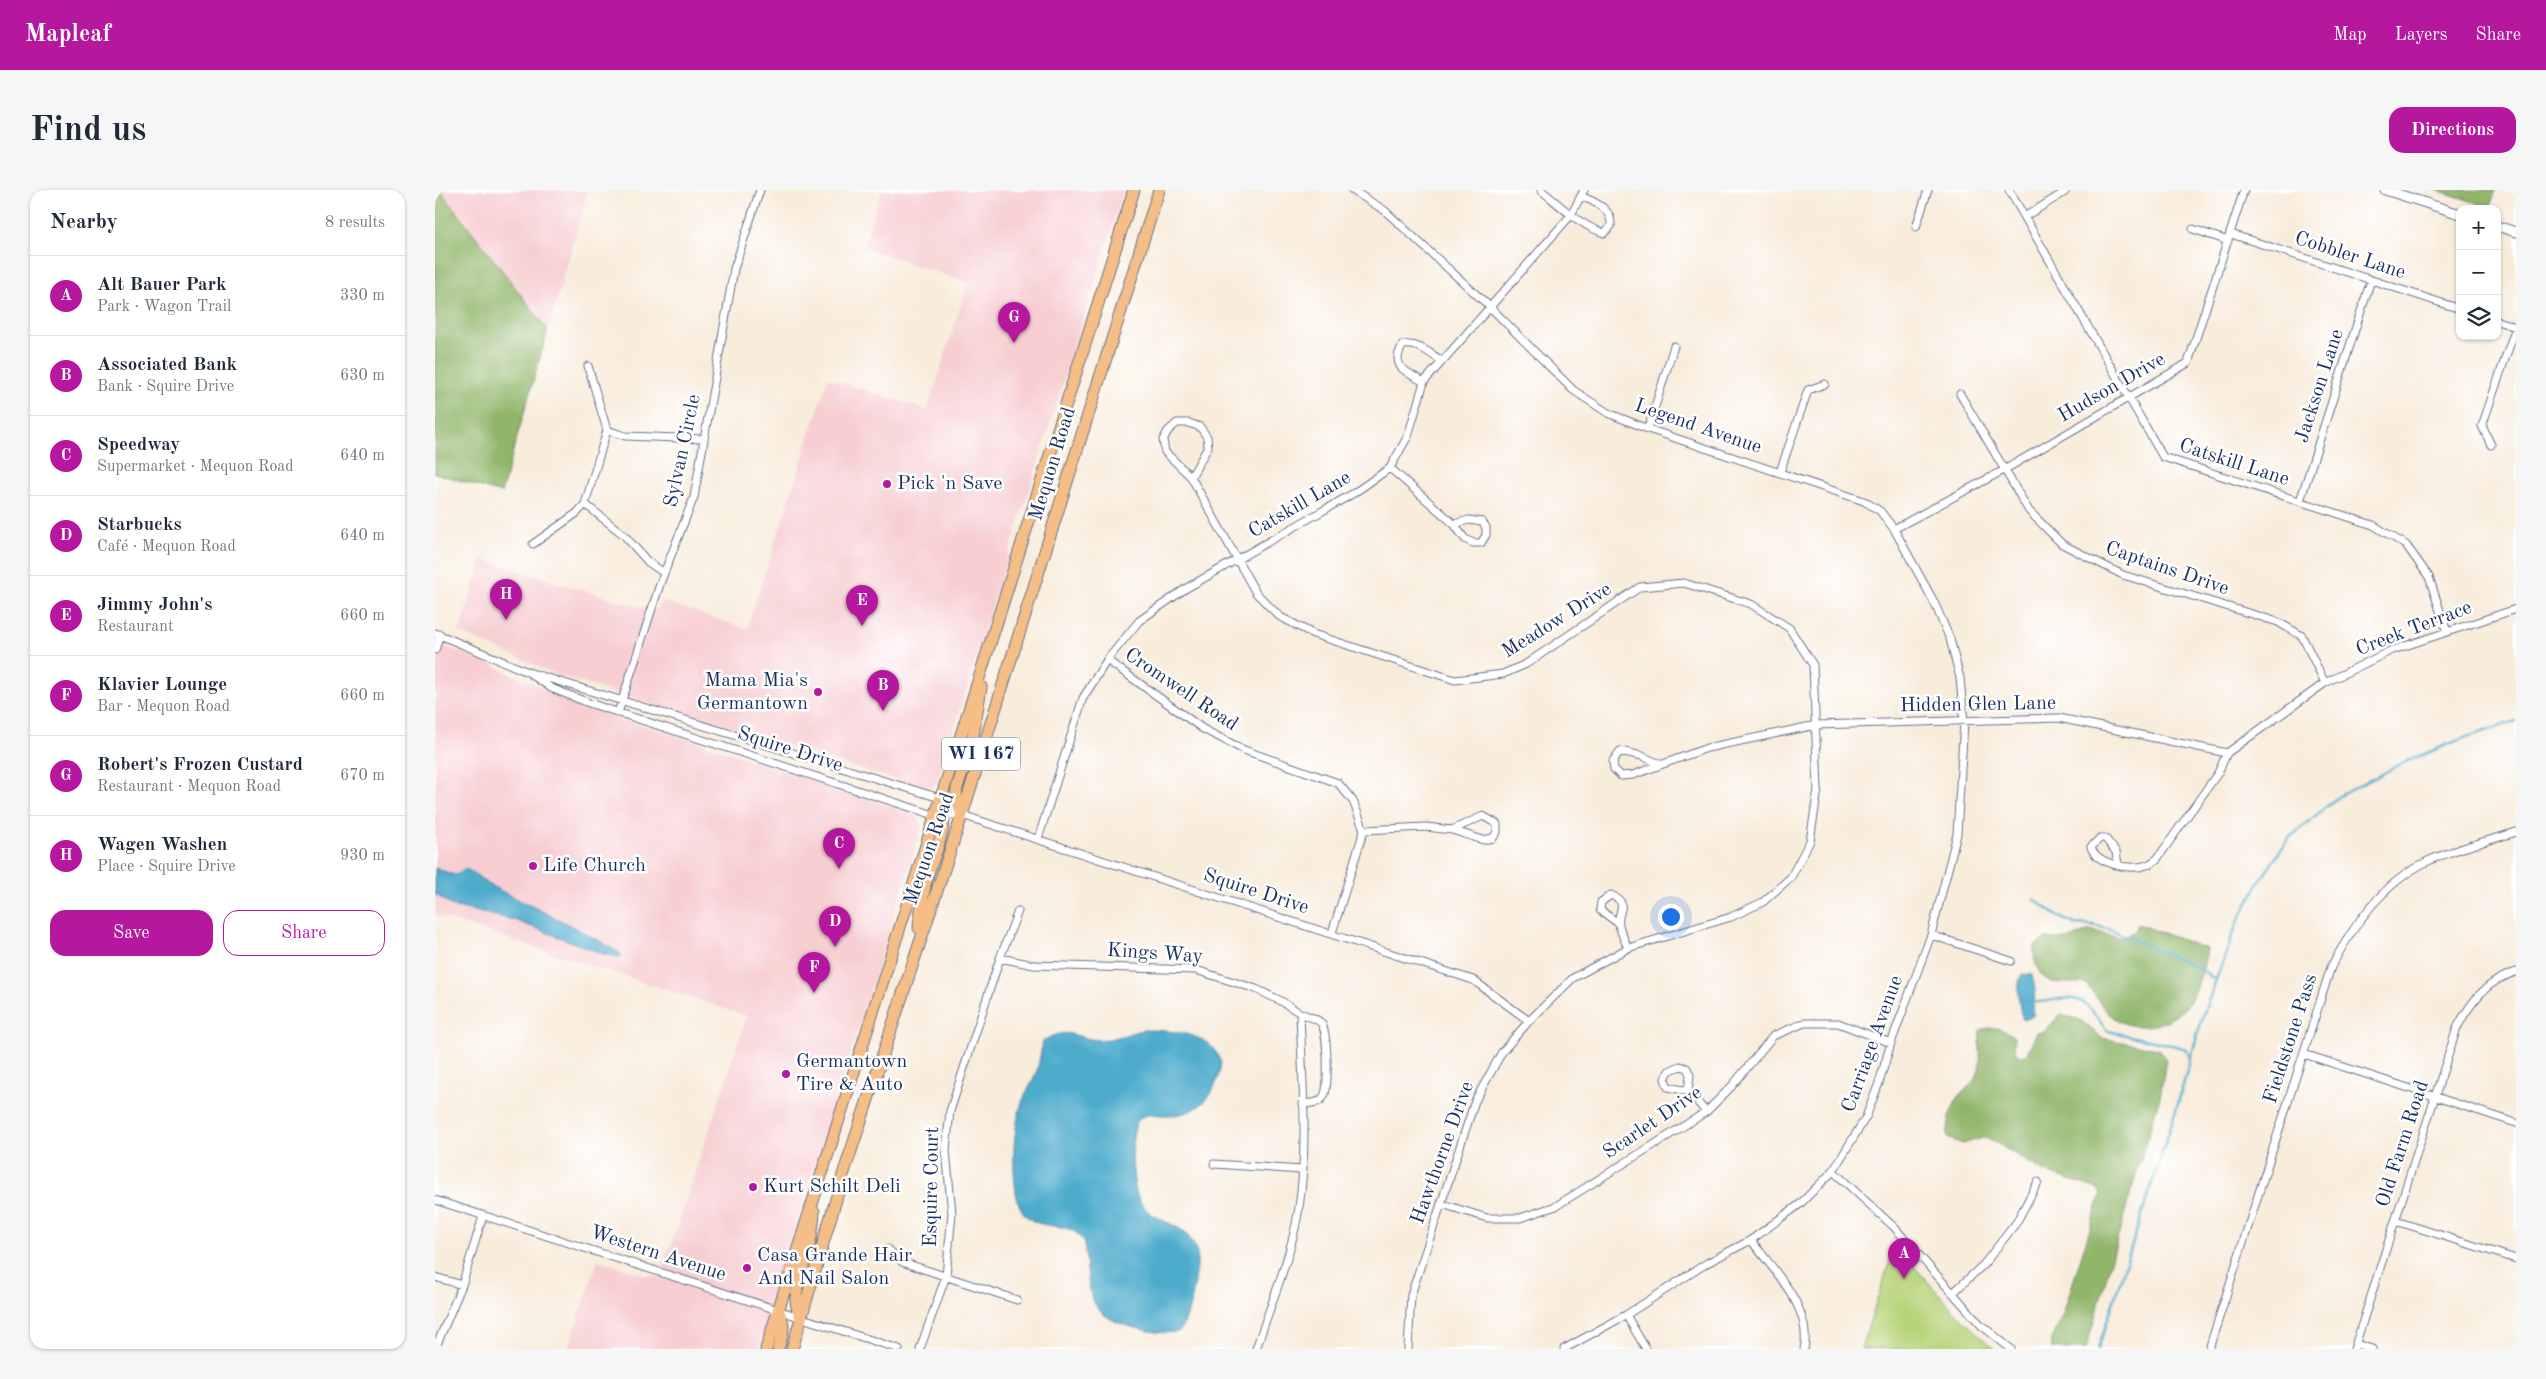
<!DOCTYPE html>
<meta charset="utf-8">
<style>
body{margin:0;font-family:"Old Standard TT",serif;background:#f6f6f7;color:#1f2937}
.controls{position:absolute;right:15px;top:15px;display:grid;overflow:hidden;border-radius:10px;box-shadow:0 1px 4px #0004}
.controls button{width:45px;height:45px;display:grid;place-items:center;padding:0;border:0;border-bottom:1px solid #e0e1e3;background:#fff;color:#1f2937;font:25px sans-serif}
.you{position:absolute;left:1235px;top:726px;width:18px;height:18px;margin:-12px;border:4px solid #fff;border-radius:50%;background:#1a73e8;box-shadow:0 0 0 8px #1a73e833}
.badge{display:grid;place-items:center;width:32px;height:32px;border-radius:50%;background:#b5179e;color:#fff;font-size:16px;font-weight:700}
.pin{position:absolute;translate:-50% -41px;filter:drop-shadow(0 1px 2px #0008)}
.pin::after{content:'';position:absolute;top:26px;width:18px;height:15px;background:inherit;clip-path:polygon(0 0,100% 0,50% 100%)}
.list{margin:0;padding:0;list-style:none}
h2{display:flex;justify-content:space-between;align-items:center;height:65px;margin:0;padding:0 20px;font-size:21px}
h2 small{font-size:16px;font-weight:400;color:#747a83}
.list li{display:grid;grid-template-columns:32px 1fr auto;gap:15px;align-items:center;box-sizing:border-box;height:80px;padding:0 20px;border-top:1px solid #e0e1e3}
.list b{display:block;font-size:19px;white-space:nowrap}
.list p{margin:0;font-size:16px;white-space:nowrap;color:#747a83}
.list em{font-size:16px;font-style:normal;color:#747a83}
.actions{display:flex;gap:10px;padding:15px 20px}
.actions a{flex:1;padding:11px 0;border:1px solid #b5179e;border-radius:15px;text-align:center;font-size:18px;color:#b5179e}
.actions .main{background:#b5179e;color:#fff}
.icon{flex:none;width:28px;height:28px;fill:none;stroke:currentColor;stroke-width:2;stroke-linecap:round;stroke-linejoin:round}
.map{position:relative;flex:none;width:2081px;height:1159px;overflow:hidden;border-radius:15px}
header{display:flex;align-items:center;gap:30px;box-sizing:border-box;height:70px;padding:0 25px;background:#b5179e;color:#fff}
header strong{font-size:24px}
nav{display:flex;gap:28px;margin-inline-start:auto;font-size:18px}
.intro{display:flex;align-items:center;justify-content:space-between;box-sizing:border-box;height:120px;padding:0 30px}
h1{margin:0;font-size:35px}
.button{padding:12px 22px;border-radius:15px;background:#b5179e;color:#fff;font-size:18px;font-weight:700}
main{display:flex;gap:30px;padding:0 30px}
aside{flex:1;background:#fff;border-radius:15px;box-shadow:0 1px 4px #0004}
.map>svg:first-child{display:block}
.built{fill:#f7cfd3}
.green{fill:#b7d47a;stroke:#69826c}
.forest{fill:#91b66a;stroke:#567264}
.water{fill:#4dabcc;stroke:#346d95}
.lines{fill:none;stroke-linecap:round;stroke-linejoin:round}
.stream{stroke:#4dabcc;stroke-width:2.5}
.minor-casing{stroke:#68718a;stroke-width:9}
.tertiary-casing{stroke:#68718a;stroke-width:11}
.primary-casing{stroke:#68718a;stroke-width:13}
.minor{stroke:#fff;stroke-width:7}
.tertiary{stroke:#fff;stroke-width:9}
.primary{stroke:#f5be86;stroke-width:11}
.poi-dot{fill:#b5179e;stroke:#fff;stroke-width:2}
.labels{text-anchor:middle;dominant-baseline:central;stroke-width:5;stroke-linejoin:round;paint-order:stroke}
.shield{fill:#fff;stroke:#5f6d8e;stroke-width:1}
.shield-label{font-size:19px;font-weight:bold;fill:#1b2f5e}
.street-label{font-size:20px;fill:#1b2f5e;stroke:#fff}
.poi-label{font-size:20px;fill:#1b2f5e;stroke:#fff;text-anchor:start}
</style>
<header>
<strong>Mapleaf</strong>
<nav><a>Map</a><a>Layers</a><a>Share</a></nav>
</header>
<div class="intro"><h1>Find us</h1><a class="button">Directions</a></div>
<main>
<aside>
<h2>Nearby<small>8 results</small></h2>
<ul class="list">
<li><span class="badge">A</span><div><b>Alt Bauer Park</b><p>Park · Wagon Trail</p></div><em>330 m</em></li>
<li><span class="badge">B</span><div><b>Associated Bank</b><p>Bank · Squire Drive</p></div><em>630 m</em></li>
<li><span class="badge">C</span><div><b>Speedway</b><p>Supermarket · Mequon Road</p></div><em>640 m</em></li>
<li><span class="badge">D</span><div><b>Starbucks</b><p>Café · Mequon Road</p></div><em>640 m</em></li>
<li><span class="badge">E</span><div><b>Jimmy John's</b><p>Restaurant</p></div><em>660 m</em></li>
<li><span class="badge">F</span><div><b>Klavier Lounge</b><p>Bar · Mequon Road</p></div><em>660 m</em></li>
<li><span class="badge">G</span><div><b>Robert's Frozen Custard</b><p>Restaurant · Mequon Road</p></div><em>670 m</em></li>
<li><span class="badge">H</span><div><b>Wagen Washen</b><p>Place · Squire Drive</p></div><em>930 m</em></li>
</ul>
<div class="actions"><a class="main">Save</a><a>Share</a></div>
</aside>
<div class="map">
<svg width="2081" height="1159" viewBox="0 0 2081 1159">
<rect width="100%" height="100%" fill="#fff"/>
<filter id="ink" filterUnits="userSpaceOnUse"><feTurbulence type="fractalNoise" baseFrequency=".02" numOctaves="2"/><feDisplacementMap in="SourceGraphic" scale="10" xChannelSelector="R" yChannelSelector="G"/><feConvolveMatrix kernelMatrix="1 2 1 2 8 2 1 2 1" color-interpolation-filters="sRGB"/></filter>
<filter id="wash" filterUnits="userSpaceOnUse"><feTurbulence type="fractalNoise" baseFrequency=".0096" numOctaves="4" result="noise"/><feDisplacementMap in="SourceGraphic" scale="20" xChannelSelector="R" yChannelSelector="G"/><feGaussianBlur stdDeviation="1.12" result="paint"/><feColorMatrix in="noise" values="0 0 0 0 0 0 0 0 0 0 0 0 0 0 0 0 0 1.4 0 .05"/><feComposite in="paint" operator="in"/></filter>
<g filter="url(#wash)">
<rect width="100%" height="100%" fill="#f8ecdb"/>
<path class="built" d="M 5,0 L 153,0 L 113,140 Z
M 447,0 L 689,0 L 501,594 L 496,598 L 487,598 L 125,486 L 24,442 L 47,370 L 221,422 L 225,410 L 312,439 L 393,188 L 492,220 L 533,93 L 428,57 Z
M 8,456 L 42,468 L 142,515 L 275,556 L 478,624 L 485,629 L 486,642 L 482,653 L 358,1044 L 324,1159 L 133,1159 L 163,1070 L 211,1085 L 225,1087 L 312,826 L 0,725 L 0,481 Z"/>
<path class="green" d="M 1460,1055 L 1520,1122 L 1559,1159 L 1426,1159 Z"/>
<path class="forest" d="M 0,0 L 5,0 L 113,140 L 66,303 L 0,283 Z
M 2001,0 L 2061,0 L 2055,17 Z
M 1703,734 L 1772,759 C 1770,774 1761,805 1751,817 C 1734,835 1705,842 1684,831 C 1669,823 1661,806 1651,794 C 1632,790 1613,800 1603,779 C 1599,771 1598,765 1600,756 L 1610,749 L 1635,749 L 1655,740 L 1685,748 L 1700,741 Z
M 1625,825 L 1644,829 L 1667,848 L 1724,859 L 1731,869 L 1725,907 L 1701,984 L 1651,1159 L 1616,1159 L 1615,1154 L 1628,1124 L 1666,1004 L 1663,999 L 1610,982 L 1551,947 L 1528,954 L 1512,948 C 1511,934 1515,920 1523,908 C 1529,899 1539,894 1543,883 C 1548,870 1543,854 1545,840 C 1558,836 1569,838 1579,847 L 1580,862 L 1585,866 L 1591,865 L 1602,843 L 1609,842 Z"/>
<path class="water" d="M 0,678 L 20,685 L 29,679 C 41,681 45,690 55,695 C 98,718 144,737 186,764 L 185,767 L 168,764 L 79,730 L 17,716 L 0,704 Z
M 1587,784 L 1597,785 L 1600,799 L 1598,826 L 1588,830 C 1584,817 1580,797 1587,784 Z
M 707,840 C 728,840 762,841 778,858 C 781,862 784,868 786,872 C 783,897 772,919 745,924 C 721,929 700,913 698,950 C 697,969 696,1002 709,1017 C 719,1029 736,1032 748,1041 C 753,1045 761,1056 762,1063 C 764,1080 755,1127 745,1141 C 729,1145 713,1141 697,1137 C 655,1126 655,1108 651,1070 C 650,1064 650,1053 646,1048 C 630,1025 588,1051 581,1002 C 577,977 578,939 586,915 C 590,902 600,890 603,877 C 605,868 606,859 608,851 C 633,835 640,849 665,850 C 678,850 694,843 707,840 Z"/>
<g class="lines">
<path class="stream" d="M 1599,709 L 1624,727 L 1640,734 L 1658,735 L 1679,741 L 1765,779 L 1781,790
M 1600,812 C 1607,813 1616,810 1624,809 C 1655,805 1656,823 1673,841 L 1745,857 L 1752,861 L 1755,868
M 1663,1159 L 1740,923 L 1768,825 L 1803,731 L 1823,694 L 1853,649 L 1904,606 L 1970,572 L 2029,548 L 2081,531"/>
</g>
</g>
<g filter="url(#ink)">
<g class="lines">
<g class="minor-casing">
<path id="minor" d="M 917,0 L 949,20 L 1054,116 L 1138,200 L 1173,223 L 1213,239 L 1429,311 L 1445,321 L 1459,339 L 1499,412 L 1515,449 L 1525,488 L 1529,532 L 1522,644 L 1496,745 L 1456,853 L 1444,893 L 1431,927 L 1398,981 L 1365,1014 L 1316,1050 L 1272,1073 L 1191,1125 L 1129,1159
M 1106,0 C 1126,16 1144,35 1169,43 L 1176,36 C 1177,18 1161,13 1146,6
M 1574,0 L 1728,267 L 1938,335 L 1971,355 L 1994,387 L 2012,442
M 1591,26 L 1630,2
M 1481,37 L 1493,0
M 1758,39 L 1793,51
M 1796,44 L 2025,119
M 2062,131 L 2081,137
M 989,192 C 972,182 954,177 968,155 C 984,153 994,163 1007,171
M 1525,204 L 1594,321 L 1627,354 L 1688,385 L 1843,432 L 1867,446 L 1890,493
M 1213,239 L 1239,156
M 172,240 L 190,246 L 269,249
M 2056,255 L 2047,236 L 2081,137
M 955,278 L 1019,334 L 1030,349 L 1038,353 L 1046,353 L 1051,345 L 1051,337 L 1047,332 L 1034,330 L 1019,334
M 1345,282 L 1373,200 L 1390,194
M 756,287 L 773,257 L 772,247 L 765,237 L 754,233 L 742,233 L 733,241 L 728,250 L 730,262 L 756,287 L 821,403 L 844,426 L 878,444 L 1020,490 L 1068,484 L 1091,474 L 1205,397 L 1249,393 L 1316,414 L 1354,438 L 1378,475 L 1383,599 L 1375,651 L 1356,687 L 1328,712 L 1296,727 L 1193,758 L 1138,788 L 1094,831 L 1067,862 L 1040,911 L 976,1105 L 973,1159
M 1865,311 L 1936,90
M 150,314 L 189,345 L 213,372 L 229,383
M 1459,339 L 1569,280 L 1753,173 L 1809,0
M 98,354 L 142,323 L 150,314 L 172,240 L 153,176
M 0,443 L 93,482 L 505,608 L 525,623
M 0,460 L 5,444
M 672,470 L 768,539 L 809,560 L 903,593 L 918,611 L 929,640 L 897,743
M 93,482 L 116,498 L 154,513 L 499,625 L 527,625 L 1038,790 L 1094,831
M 183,523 L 226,391 L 259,307 L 299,79 L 325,0
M 1792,563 L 1890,493 L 1955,461 L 2081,419
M 1225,574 L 1207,566 L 1185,561 L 1178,571 L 1179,579 L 1186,586 L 1198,585 L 1272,558 L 1381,535 L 1624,528 L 1792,563
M 929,640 L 991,637 L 1017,640 L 1048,650 L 1058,648 L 1062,642 L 1062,634 L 1048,626 L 1017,640
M 603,649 L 648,508 L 672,470 L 704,431 L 750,399 L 919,303 L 955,278 L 973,246 L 989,192 L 1136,25 L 1149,0
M 1683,674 L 1681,662 L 1670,648 L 1665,648 L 1656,657 C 1661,674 1696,681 1712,675 C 1715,674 1719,671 1722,669 L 1783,583 L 1792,563
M 1183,733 L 1165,720 L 1166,712 L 1176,705 C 1196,714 1181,721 1184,735 C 1186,743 1190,751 1193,758
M 1496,745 L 1576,771
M 565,768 L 599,775 L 761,780 L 821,799 L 846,811 L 865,823 C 867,885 873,948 865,1010 C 859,1060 837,1110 821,1159
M 865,823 C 871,826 882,828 886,833 C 893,841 894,897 889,906 C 885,914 875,913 868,914
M 1869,864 L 2081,933
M 1253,901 L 1255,885 L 1252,878 L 1245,876 L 1234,881 L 1230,889 L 1233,897 L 1253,901 L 1271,922
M 779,974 L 867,980
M 1398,981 L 1459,1037 L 1546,1135 L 1576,1159
M 0,1010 L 464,1159
M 1007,1014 L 1052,1028 L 1085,1028 L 1121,1016 L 1271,922 L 1297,896 L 1338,846 L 1369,833 L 1403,833 L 1456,853
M 1961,1031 L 2081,1069
M 1316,1050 C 1338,1080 1378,1118 1369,1159
M 453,1059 L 467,1072 L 582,1110
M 0,1087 L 27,1095
M 1519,1102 L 1549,1074 L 1581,1033 L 1603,992
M 1191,1125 L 1211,1159
M 1921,1154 L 1937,1159
M 0,1159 L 27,1095 L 48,1026
M 485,1159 L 511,1086 L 517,1024 L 511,960 L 515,921 L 565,768 L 583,721
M 1774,1159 L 1896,777 C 1919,734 1948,693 1993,671 C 2018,659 2054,651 2081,642
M 1919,1159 L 2022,838 C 2035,813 2052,790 2081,782"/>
</g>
<g class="tertiary-casing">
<path id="tertiary" d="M 1950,0 L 2025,24
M 2062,36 L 2081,42"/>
</g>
<g class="primary-casing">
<path id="primary" d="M 527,625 L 521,609 L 522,598 L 537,552 L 546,497
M 484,738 C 485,722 488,706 491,691 C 498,664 517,635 505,608
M 343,1120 C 351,1134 348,1144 343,1159
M 366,1127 C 355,1108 365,1091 370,1072 C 375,1055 378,1039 379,1022
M 331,1159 L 699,0
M 357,1159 L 409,982 L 527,625 L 724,0"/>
</g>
<use href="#minor" class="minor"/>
<use href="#tertiary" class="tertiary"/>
<use href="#primary" class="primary"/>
</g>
</g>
<g class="poi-dot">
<circle cx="452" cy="294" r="5"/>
<circle cx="383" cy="502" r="5"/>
<circle cx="98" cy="676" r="5"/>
<circle cx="351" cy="884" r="5"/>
<circle cx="318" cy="997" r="5"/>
<circle cx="312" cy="1078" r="5"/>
</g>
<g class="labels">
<rect class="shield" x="507" y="547.5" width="78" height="33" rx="4"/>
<g class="shield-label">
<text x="546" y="564">WI 167</text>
</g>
<g class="street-label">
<text transform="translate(1915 66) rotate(18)">Cobbler Lane</text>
<text transform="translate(1885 196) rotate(-72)">Jackson Lane</text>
<text transform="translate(1677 198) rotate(-30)">Hudson Drive</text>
<text transform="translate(1263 237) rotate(19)">Legend Avenue</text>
<text transform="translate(248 261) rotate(-78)">Sylvan Circle</text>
<text transform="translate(1799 273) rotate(18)">Catskill Lane</text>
<text transform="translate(618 274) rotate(-73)">Mequon Road</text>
<text transform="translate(865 315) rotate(-30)">Catskill Lane</text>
<text transform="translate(1732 379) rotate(19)">Captains Drive</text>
<text transform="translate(1122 431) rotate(-32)">Meadow Drive</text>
<text transform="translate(1979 439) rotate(-21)">Creek Terrace</text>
<text transform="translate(746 500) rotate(34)">Cromwell Road</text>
<text transform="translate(1543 515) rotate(-1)">Hidden Glen Lane</text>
<text transform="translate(355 560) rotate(18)">Squire Drive</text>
<text transform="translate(495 659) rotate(-71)">Mequon Road</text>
<text transform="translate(821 702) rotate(18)">Squire Drive</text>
<text transform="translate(720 764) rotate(4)">Kings Way</text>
<text transform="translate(1856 849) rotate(-72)">Fieldstone Pass</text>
<text transform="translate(1438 854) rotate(-70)">Carriage Avenue</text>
<text transform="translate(1218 933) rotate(-34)">Scarlet Drive</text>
<text transform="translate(1968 954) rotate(-72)">Old Farm Road</text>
<text transform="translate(1008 963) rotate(-70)">Hawthorne Drive</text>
<text transform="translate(497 997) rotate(-89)">Esquire Court</text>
<text transform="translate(223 1064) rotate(18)">Western Avenue</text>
</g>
<g class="poi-label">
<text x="462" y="294">Pick 'n Save</text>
<text x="373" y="491" text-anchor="end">Mama Mia's<tspan x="373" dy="23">Germantown</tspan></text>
<text x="108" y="676">Life Church</text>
<text x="361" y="872">Germantown<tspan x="361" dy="23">Tire &amp; Auto</tspan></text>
<text x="328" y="997">Kurt Schilt Deli</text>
<text x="322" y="1066">Casa Grande Hair<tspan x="322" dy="23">And Nail Salon</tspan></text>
</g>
</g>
</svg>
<div class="controls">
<button>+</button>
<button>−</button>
<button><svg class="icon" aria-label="layers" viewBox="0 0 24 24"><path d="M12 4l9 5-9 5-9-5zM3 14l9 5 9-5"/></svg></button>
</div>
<div class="you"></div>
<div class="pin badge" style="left:1469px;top:1089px">A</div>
<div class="pin badge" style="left:448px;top:521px">B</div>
<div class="pin badge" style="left:404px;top:679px">C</div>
<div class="pin badge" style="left:400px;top:757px">D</div>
<div class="pin badge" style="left:427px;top:436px">E</div>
<div class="pin badge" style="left:379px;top:803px">F</div>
<div class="pin badge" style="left:579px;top:153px">G</div>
<div class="pin badge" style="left:71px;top:430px">H</div>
</div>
</main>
